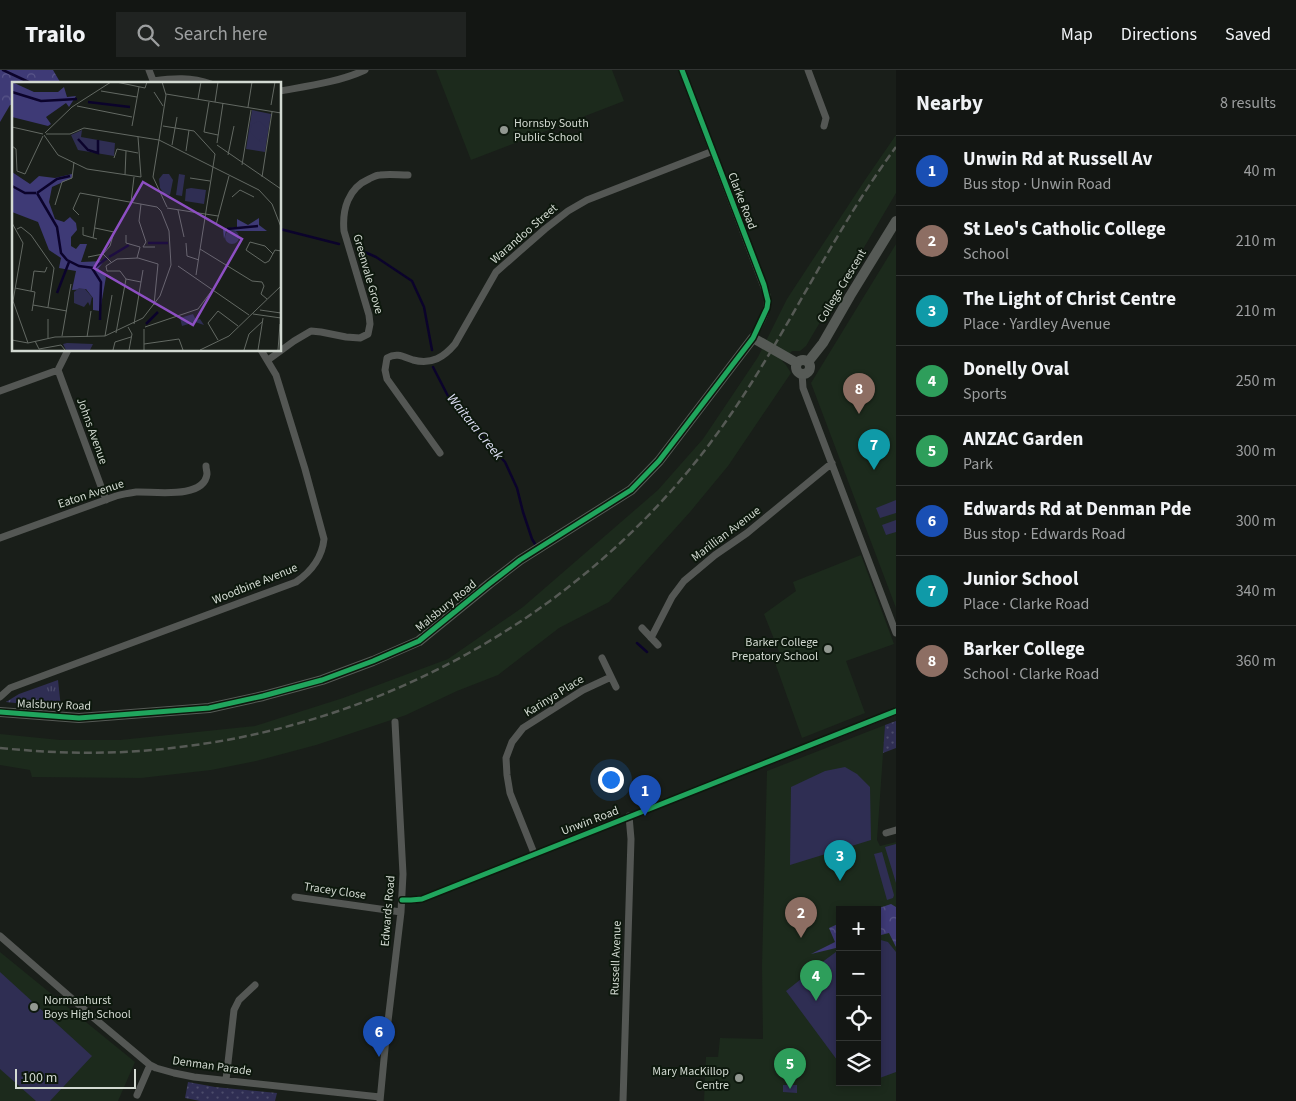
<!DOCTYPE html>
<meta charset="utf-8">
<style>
body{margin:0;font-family:"Source Sans 3",sans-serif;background:#202321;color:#f1f3f6}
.controls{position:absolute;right:15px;bottom:15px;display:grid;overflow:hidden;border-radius:0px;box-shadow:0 2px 8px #0003}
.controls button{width:45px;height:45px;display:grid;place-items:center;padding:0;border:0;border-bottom:1px solid #323533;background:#131613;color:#f1f3f6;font:25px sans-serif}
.scale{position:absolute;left:15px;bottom:12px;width:121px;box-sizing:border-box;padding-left:5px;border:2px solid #d3dad2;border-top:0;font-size:14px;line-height:18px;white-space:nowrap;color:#d3dad2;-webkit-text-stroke:4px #0d180d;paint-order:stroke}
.you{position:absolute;left:610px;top:709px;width:18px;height:18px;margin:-12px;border:4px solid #fff;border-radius:50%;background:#1a73e8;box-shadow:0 0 0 8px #1a73e833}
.badge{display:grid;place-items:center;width:32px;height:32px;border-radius:50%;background:#929891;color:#fff;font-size:16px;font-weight:700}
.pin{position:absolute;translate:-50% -41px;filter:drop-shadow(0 1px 2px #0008)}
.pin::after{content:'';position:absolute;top:26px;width:18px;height:15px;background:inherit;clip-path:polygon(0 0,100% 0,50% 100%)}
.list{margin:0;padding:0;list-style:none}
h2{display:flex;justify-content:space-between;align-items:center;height:65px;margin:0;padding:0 20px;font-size:21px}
h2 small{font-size:16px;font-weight:400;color:#9d9fa0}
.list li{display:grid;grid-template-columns:32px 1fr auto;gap:15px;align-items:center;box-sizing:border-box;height:70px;padding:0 20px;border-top:1px solid #323533}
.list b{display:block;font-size:19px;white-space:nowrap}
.list p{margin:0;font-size:16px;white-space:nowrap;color:#9d9fa0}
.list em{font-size:16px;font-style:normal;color:#9d9fa0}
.icon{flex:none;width:28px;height:28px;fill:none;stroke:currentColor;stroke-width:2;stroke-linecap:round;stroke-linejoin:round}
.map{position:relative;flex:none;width:896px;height:1031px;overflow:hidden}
header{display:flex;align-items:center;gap:30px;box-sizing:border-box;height:70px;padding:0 25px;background:#131613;border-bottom:1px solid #323533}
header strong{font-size:24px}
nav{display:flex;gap:28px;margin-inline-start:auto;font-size:18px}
.search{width:350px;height:45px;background:#202321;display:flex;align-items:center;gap:12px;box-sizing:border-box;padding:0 18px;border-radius:0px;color:#9d9fa0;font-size:19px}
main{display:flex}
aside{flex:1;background:#131613}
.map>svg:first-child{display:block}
.built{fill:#1c2a1c;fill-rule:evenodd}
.grass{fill:url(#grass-tufts)}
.forest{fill:url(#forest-crowns)}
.park{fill:url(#park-dots)}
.garden{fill:#2f2e53}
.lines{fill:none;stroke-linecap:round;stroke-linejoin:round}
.stream{stroke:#0b032b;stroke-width:2.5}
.street{stroke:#545754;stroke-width:7}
.secondary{stroke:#565a56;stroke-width:10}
.rail{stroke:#565a55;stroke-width:2.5;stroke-dasharray:8 4;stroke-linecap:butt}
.cycleway-casing{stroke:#0d180d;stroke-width:8}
.cycleway{stroke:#20a55d;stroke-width:5}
.poi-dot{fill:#929891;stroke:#0d180d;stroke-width:2}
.labels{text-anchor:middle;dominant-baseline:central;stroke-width:4;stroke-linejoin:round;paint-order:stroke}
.poi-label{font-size:12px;fill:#d3dad2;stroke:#0d180d;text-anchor:start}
.street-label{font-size:12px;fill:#d3dad2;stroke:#0d180d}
.water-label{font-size:14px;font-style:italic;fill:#dcddf2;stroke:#0d180d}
.inset-river{fill:none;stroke:#0b032b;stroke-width:2.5}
.inset-road{fill:none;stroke:#636963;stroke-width:1}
.view{fill:#8d4fc3;fill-opacity:0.15;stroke:#8d4fc3;stroke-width:2.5}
.inset-edge{fill:none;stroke:#d3dad2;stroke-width:2.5}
</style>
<header>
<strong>Trailo</strong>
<div class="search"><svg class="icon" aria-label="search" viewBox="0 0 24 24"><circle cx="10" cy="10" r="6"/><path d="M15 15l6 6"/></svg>Search here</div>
<nav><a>Map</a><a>Directions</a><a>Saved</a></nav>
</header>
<main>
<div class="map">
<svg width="896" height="1031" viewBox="0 0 896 1031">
<defs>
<pattern id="grass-tufts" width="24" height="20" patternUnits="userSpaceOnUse" patternTransform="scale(1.25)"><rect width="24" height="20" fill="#2f2e53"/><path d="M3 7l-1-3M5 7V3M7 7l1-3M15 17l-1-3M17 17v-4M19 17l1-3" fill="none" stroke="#4c4c6b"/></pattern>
<pattern id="forest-crowns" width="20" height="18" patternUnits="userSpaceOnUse" patternTransform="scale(1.25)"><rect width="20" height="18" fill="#3e3a76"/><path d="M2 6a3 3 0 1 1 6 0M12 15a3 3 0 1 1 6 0" fill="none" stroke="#595689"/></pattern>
<pattern id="park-dots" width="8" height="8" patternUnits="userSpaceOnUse" patternTransform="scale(1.25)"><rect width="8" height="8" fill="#2f2e53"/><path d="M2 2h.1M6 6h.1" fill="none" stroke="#4c4c6b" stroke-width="1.8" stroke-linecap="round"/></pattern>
</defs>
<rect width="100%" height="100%" fill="#191e19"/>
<path class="built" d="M 436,0 L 612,0 L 624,31 L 471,90 Z
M 896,65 L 896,123 L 806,276 L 800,281 L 792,281 L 782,291 L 786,295 L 791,303 L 728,396 L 690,442 L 609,532 L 559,558 L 498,605 L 457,621 L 406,645 L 316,675 L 256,691 L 211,700 L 141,708 L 32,707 L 30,700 L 0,695 L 0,664 L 60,670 L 120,670 L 255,656 L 343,628 L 448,589 L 523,537 L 658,420 L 703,369 L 758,287 L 787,229 L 865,110 Z
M 896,174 L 896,538 L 811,313 Z
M 861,485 L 894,574 L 846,591 L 865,643 L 802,668 L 773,587 L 780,584 L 764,544 L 796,521 L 793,512 Z
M 885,655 L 877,770 L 880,776 L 896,772 L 896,1031 L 704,1031 L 706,987 L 718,987 L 720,968 L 763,969 L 762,896 L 767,701 ZM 840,840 L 877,840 L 877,1012 L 840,1012 Z
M 0,882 L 135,992 L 118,1031 L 0,1031 Z"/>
<path class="grass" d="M 58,610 L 61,638 L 6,632 L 19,624 Z"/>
<path class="forest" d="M 0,0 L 53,0 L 60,12 L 66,14 L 14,14 L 14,35 L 10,35 L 0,52 Z
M 891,834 L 896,837 L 896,877 L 889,863 L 877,866 L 877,840 L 873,840 Z
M 840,853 L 840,877 L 811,884 L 835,872 L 829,858 Z"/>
<path class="park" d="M 896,651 L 896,678 L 883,683 L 885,655 Z
M 188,1012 L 215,1017 L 277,1023 L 275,1031 L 200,1031 L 185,1028 Z"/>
<path class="garden" d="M 896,430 L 896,443 L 880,448 L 876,438 Z
M 896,450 L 896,462 L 886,465 L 882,455 Z
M 845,697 L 857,704 L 870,717 L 871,770 L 790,795 L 791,717 L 825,701 Z
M 896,774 L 896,813 L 885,777 Z
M 882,782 L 894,825 L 893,828 L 887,830 L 874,784 Z
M 877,869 L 888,872 L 896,882 L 896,1002 L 877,1009 Z
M 840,879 L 840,994 L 786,921 L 825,890 Z
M 0,902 L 92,986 L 50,1031 L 36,1031 L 0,999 Z
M 783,1015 L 797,1015 L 797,1023 L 783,1022 Z"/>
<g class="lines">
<path class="stream" d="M 3,0 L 33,14
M 280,159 L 339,174
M 360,180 L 376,187 L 412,211 L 424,237 L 432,280
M 433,297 L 450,330 L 466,349 L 505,392 L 517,418 L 523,442 L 532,469 L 535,474
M 637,573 L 647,582"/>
<path class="street" d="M 149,0 L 154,13
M 682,0 L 767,225 C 770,241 759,254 753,268
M 808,0 L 826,48 L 824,56
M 153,11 C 174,8 191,7 211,14
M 280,21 C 308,16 339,12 365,0
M 268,290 L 294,271 L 311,261 L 321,262 L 346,267 L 360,268 L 368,264 L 370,254 L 369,245 L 344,161 C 342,140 348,118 369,109 C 373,107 376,105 380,105 C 389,104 399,105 408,105
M 58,300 L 106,430
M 58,300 L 68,280
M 802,303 L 803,318 L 896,563
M 0,321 L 58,300
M 440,383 L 387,309 L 385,300 L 387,288 C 397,282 404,287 413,290 C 432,295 444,287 455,274 L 496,202 L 545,159 L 568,141 L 587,130 L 713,81
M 0,468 L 116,426 C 123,424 129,423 136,422 C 152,421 204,430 207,404 C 207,401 206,399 206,396
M 642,558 L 658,575
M 651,568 L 672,527 L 684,511 L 715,485 L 747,463 L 832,393
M 602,588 L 616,617
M 0,627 L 10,618 L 296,512 C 312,501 322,488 324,469 L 305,399 L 276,305 L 261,280
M 886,763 L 896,760
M 534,783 L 510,723 L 507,705 L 506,688 L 512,672 L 523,658 L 583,620 L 611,607
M 295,827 L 401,842
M 402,830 L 411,830 L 422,829 L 896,641
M 0,866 L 94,948 L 150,995 L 156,998 L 174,1003 L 194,1007 L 380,1027
M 226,1010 L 234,940 L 239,930 L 255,915
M 137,1025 L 150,995
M 380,1031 L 386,968 L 401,842 L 403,804 L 395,652
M 623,1031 L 631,769 L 629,746"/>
<path class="secondary" d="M796 297a7 7 0 1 1 14 0a7 7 0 1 1-14 0Z
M 808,292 L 823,273 L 850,226 L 896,151
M 0,642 L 79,648 L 209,638 L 263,626 L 322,610 L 373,591 L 419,571 L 489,514 L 520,490 L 631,420 L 659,391 L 753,268 L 797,293"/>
<path class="rail" d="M 0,678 C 60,684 120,685 180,677 C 391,652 588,539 714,368 C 782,276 828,169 896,77"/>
<g class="cycleway-casing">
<path id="cycleway" d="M 0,642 L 79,648 L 209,638 L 263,626 L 322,610 L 373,591 L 419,571 L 489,514 L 520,490 L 631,420 L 659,391 L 753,268 L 767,238 L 768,231 L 764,215 L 682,0
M 402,830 L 411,830 L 422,829 L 896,641"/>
</g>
<use href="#cycleway" class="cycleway"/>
</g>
<g class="poi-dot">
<circle cx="504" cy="60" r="5"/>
<circle cx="828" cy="579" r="5"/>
<circle cx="34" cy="937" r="5"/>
<circle cx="739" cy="1008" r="5"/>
</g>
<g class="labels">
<g class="poi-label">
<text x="514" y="53">Hornsby South<tspan x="514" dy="14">Public School</tspan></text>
<text x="818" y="572" text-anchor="end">Barker College<tspan x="818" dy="14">Prepatory School</tspan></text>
<text x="44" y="930">Normanhurst<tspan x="44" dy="14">Boys High School</tspan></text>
<text x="729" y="1001" text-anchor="end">Mary MacKillop<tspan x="729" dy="14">Centre</tspan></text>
</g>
<g class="street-label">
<text transform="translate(742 131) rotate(69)">Clarke Road</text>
<text transform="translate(524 164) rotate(-41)">Warandoo Street</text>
<text transform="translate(368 204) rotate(74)">Greenvale Grove</text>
<text transform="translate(842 216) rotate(-59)">College Crescent</text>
<text transform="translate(92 361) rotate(70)">Johns Avenue</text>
<text transform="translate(91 424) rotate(-18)">Eaton Avenue</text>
<text transform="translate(726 464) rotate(-37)">Marillian Avenue</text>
<text transform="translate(255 514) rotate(-22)">Woodbine Avenue</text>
<text transform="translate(446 536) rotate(-39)">Malsbury Road</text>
<text transform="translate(554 626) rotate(-32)">Karinya Place</text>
<text transform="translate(54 635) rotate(2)">Malsbury Road</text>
<text transform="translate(590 751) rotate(-21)">Unwin Road</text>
<text transform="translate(335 821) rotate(8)">Tracey Close</text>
<text transform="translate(388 841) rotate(-85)">Edwards Road</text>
<text transform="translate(616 888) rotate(-88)">Russell Avenue</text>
<text transform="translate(212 996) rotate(8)">Denman Parade</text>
</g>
<g class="water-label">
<text transform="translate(475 357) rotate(51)">Waitara Creek</text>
</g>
</g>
<g transform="translate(12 12)">
<rect width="269" height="269" fill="#191e19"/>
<path d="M 0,0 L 22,10 L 46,10 L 52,5 L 55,15 L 64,14 L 57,25 L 54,21 L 34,35 L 39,42 L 36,44 L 0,35 ZM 0,90 L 18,102 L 27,94 L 43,96 L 60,92 L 60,96 L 40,105 L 37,120 L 43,137 L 52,140 L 58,135 L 64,141 L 65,148 L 59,155 L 59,164 L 64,167 L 68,162 L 75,162 L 69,180 L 92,179 L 86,187 L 94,195 L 88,229 L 81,228 L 81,216 L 74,207 L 60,208 L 64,189 L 47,186 L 49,176 L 37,168 L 26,140 L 0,130 ZM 247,136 L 247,143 L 255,149 L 214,149 L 212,157 L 211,147 L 225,145 L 225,137 L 236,143 Z" fill="#3e3a76"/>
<path d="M 240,28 L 259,32 L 253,70 L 234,67 ZM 70,48 L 69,55 L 103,61 L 102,74 L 66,68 L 59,53 ZM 55,261 L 81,262 L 78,268 L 54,268 L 51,262 Z" fill="#2f2e53"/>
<path d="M 247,39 L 255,46 L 253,55 L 247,58 L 249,61 L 238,50 L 240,42 ZM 151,92 L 157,92 L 161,98 L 158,113 L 152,112 L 148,106 L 147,97 ZM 167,92 L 173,93 L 170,114 L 164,113 ZM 179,106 L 194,108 L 192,122 L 173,119 L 174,107 ZM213 155a7 7 0 1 1 14 0a7 7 0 1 1-14 0ZM 67,206 L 73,207 L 80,215 L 78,224 L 76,220 L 72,225 L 62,221 L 62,210 ZM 181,232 L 184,238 L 188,237 L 192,243 L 183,240 L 170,244 L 168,236 Z" fill="#2f2e53"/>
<path class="inset-river" d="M 0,10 L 29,19 L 65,17M 76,20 L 118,25M 66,57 L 76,68 L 86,71 L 86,58M 0,104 L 13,111 L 24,111M 25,111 L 45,145 L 49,171 L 55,178 L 67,184 L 82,186 L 95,176M 25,111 L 45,97 L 58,94M 215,147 L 246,144M 136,161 L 156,161M 97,175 L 117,163M 80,186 L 89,200 L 88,238M 45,211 L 57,180M 134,242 L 146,230"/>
<path class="inset-road" d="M 104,0 L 133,6 L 135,0M 150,0 L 154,13 L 147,58 L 247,108 L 260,122 L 269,145M 89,9 L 125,15M 142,10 L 151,24M 154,12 L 269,31M 186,17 L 189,0M 197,20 L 192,50 L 206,53M 203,20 L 206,0M 259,23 L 263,0M 65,24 L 120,35M 236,25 L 240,0M 120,44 L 127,5M 151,44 L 182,49 L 203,72 L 184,193M 0,45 L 31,52M 33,51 L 60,25 L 99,0M 34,52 L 58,52 L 72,46 L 147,58 L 141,95 L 155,125M 32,53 L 46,73 L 75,87 L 129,95 L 126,55M 205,61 L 211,21M 160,63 L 165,35M 205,63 L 269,107M 0,64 L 4,67 L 5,89 L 13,92 L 31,54M 174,69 L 177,48M 216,73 L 222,44M 102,76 L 105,67 L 126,71M 230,83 L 239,28M 113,93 L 114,69M 250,95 L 260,30M 178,96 L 198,99M 220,115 L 228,108 L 242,115M 119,120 L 122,95M 129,122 L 127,139 L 134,160 L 131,165 L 143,165M 43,123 L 50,100 L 60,96 L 62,80M 155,126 L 206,134M 166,128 L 172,155M 67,133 L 61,127 L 68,111 L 145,125 L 149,129M 0,141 L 11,161 L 1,219 L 16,261M 204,143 L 217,94M 71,145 L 71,153 L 85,157M 83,146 L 102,150 L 98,164 L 91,172M 5,147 L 9,145 L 19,153 L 42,186 L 36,225M 114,153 L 114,161 L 128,165 L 125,176M 81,156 L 87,116M 174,161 L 175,174 L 187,178M 188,167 L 240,199 L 250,200 L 252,204 L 249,212 L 255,217M 261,172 L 253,164 L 238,160 L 234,168 L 253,181 L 257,179 L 263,168 L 269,169M 76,175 L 91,172 L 99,180M 166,184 L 237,233M 114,197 L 108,189 L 95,189 L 94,184 L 105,177 L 126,176 L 146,182 L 142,223M 114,197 L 129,200M 3,206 L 23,210 L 20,229M 19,209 L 22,189 L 33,190 L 35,185M 21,223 L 55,229M 248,228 L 269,231M 241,232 L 269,236M 36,237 L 36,256M 196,241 L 206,229 L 226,244M 196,241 L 206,258M 122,242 L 131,188M 116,245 L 120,252 L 117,268M 133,245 L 186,227 L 201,207M 104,251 L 114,197M 50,254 L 59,202M 93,254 L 100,213M 75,255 L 79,229M 0,258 L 16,261 L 43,255 L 93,254 L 131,236 L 148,214 L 159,183 L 157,149 L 149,129M 23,259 L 27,267 L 49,263 L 53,268M 132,262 L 167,257 L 171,268M 101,268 L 103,260 L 119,255M 132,268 L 132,247M 188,268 L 217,254 L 269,204M 232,268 L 237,252 L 251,239M 246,268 L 251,236M 266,268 L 268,242"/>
<path class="view" d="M 131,100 L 230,157 L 181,243 L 82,186 Z"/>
<rect width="269" height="269" class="inset-edge"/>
</g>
</svg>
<div class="controls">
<button>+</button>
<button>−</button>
<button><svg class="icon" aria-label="locate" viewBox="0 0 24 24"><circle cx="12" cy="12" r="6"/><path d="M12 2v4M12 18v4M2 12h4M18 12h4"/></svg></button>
<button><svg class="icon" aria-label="layers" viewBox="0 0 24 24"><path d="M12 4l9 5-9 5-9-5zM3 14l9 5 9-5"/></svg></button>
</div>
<div class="scale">100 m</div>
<div class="you"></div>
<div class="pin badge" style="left:645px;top:746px;background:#1a4fb4">1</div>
<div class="pin badge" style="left:801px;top:868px;background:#8d6e63">2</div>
<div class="pin badge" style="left:840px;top:811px;background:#0f9aa8">3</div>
<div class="pin badge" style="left:816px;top:931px;background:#2e9e5b">4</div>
<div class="pin badge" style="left:790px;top:1019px;background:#2e9e5b">5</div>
<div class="pin badge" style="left:379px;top:987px;background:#1a4fb4">6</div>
<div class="pin badge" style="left:874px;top:400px;background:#0f9aa8">7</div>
<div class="pin badge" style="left:859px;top:344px;background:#8d6e63">8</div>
</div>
<aside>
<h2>Nearby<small>8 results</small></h2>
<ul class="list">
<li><span class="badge" style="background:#1a4fb4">1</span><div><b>Unwin Rd at Russell Av</b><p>Bus stop · Unwin Road</p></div><em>40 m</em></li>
<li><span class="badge" style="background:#8d6e63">2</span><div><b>St Leo's Catholic College</b><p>School</p></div><em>210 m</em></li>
<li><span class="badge" style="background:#0f9aa8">3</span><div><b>The Light of Christ Centre</b><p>Place · Yardley Avenue</p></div><em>210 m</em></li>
<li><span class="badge" style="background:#2e9e5b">4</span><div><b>Donelly Oval</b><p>Sports</p></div><em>250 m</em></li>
<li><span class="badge" style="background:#2e9e5b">5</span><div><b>ANZAC Garden</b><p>Park</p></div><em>300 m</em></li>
<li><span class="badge" style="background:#1a4fb4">6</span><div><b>Edwards Rd at Denman Pde</b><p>Bus stop · Edwards Road</p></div><em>300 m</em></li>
<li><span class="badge" style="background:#0f9aa8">7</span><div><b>Junior School</b><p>Place · Clarke Road</p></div><em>340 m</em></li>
<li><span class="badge" style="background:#8d6e63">8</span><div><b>Barker College</b><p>School · Clarke Road</p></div><em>360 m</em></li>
</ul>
</aside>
</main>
